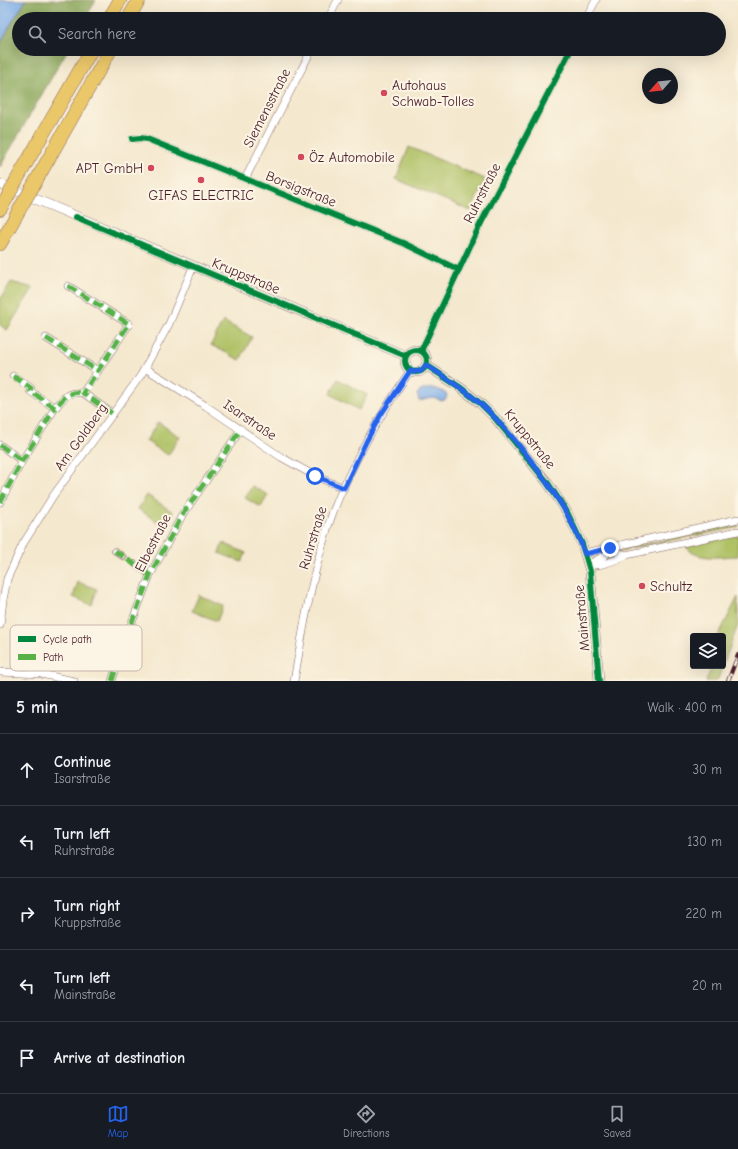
<!DOCTYPE html>
<meta charset="utf-8">
<style>
body{margin:0;font-family:"Comic Neue",sans-serif;background:#20242c;color:#f1f3f6}
.controls{position:absolute;right:12px;bottom:12px;display:grid;overflow:hidden;border-radius:4px;box-shadow:0 4px 16px #0002}
.controls button{width:36px;height:36px;display:grid;place-items:center;padding:0;border:0;border-bottom:1px solid #363941;background:#171b24;color:#f1f3f6;font:20px sans-serif}
.compass{position:absolute;left:642px;top:68px;width:36px;height:36px;border-radius:50%;background:#171b24;box-shadow:0 4px 16px #0002;rotate:242deg}
.stop{position:absolute;width:12px;height:12px;margin:-9px;border:3px solid #2563eb;border-radius:50%;background:#fff}
.stop.end{background:#2563eb;border-color:#fff;box-shadow:0 1px 4px #0008}
.list{margin:0;padding:0;list-style:none}
h2{display:flex;justify-content:space-between;align-items:center;height:52px;margin:0;padding:0 16px;font-size:17px}
h2 small{font-size:13px;font-weight:400;color:#9ea1a6}
.list li{display:grid;grid-template-columns:26px 1fr auto;gap:12px;align-items:center;box-sizing:border-box;height:72px;padding:0 16px;border-top:1px solid #363941}
.list b{display:block;font-size:15px;white-space:nowrap}
.list p{margin:0;font-size:13px;white-space:nowrap;color:#9ea1a6}
.list em{font-size:13px;font-style:normal;color:#9ea1a6}
.icon{flex:none;width:22px;height:22px;fill:none;stroke:currentColor;stroke-width:2;stroke-linecap:round;stroke-linejoin:round}
.map{position:relative;flex:none;width:738px;height:681px;overflow:hidden}
.search{position:absolute;background:#171b24;box-shadow:0 4px 16px #0002;left:12px;right:12px;top:12px;height:44px;display:flex;align-items:center;gap:10px;box-sizing:border-box;padding:0 14px;border-radius:22px;color:#9ea1a6;font-size:15px}
.sheet{height:412px;background:#171b24}
nav{display:flex;justify-content:space-around;align-items:center;box-sizing:border-box;height:56px;border-top:1px solid #363941;background:#171b24;font-size:11px;color:#9ea1a6}
nav a{display:grid;justify-items:center;gap:2px}
nav .on{color:#2563eb}
.map>svg:first-child{display:block}
.green{fill:#aec165;stroke:#7c7048}
.forest{fill:#8aa75a;stroke:#6a6342}
.water{fill:#7fafea;stroke:#64678a}
.lines{fill:none;stroke-linecap:round;stroke-linejoin:round}
.pedestrian-tunnel{stroke:#d2c0ad;stroke-width:5.5;stroke-dasharray:5.5 3;stroke-linecap:butt}
.pedestrian-casing{stroke:#866564;stroke-width:7}
.minor-casing{stroke:#866564;stroke-width:8}
.tertiary-casing{stroke:#866564;stroke-width:10}
.motorway-casing{stroke:#866564;stroke-width:14}
.pedestrian{stroke:#fff;stroke-width:5.5}
.minor{stroke:#fff;stroke-width:7}
.tertiary{stroke:#fff;stroke-width:9}
.motorway{stroke:#eac769;stroke-width:13}
.rail-casing{stroke:#4a1f2b;stroke-width:4}
.rail{stroke:#fcf5e5;stroke-width:2.5;stroke-dasharray:8;stroke-linecap:butt}
.motorway-bridge-casing{stroke:#866564;stroke-width:14;stroke-linecap:butt}
.motorway-bridge{stroke:#eac769;stroke-width:13}
.quiet{stroke:#57b146;stroke-width:5;stroke-dasharray:10 5;stroke-linecap:butt}
.cycleway-casing{stroke:#fcf5e5;stroke-width:8}
.cycleway{stroke:#00873e;stroke-width:6}
.route{stroke:#2563eb;stroke-width:5}
.poi-dot{fill:#d1495b;stroke:#fcf5e5;stroke-width:1.5}
.labels{text-anchor:middle;dominant-baseline:central;stroke-width:4;stroke-linejoin:round;paint-order:stroke}
.poi-label{font-size:14px;fill:#4a1f2b;stroke:#fcf5e5;text-anchor:start}
.street-label{font-size:14px;fill:#4a1f2b;stroke:#fcf5e5}
.key{fill:#fcf5e5;stroke:#c7b5ad;stroke-width:1}
.key-label{font-size:11px;fill:#4a1f2b}
</style>
<div class="map">
<svg width="738" height="681" viewBox="0 0 738 681">
<rect width="100%" height="100%" fill="#fcf5e5"/>
<filter id="ink" filterUnits="userSpaceOnUse"><feTurbulence type="fractalNoise" baseFrequency=".025" numOctaves="2"/><feDisplacementMap in="SourceGraphic" scale="8" xChannelSelector="R" yChannelSelector="G"/><feConvolveMatrix kernelMatrix="1 2 1 2 8 2 1 2 1" color-interpolation-filters="sRGB"/></filter>
<filter id="wash" filterUnits="userSpaceOnUse"><feTurbulence type="fractalNoise" baseFrequency=".012" numOctaves="4" result="noise"/><feDisplacementMap in="SourceGraphic" scale="16" xChannelSelector="R" yChannelSelector="G"/><feGaussianBlur stdDeviation="0.9" result="paint"/><feColorMatrix in="noise" values="0 0 0 0 0 0 0 0 0 0 0 0 0 0 0 0 0 1.4 0 .05"/><feComposite in="paint" operator="in"/></filter>
<g filter="url(#wash)">
<rect width="100%" height="100%" fill="#f4e8ce"/>
<path class="green" d="M 409,147 L 485,179 L 471,211 L 396,179 Z
M 11,282 L 33,288 L 7,330 L 0,325 L 0,300 Z
M 223,321 L 252,337 L 240,360 L 211,345 Z
M 338,379 L 367,395 L 359,410 L 330,394 Z
M 158,422 L 180,437 L 168,455 L 146,441 Z
M 252,486 L 268,495 L 261,507 L 245,498 Z
M 147,495 L 173,512 L 164,526 L 138,509 Z
M 738,523 L 738,527 L 619,551 L 618,550 Z
M 738,535 L 738,556 C 723,556 695,562 686,546 Z
M 223,543 L 246,553 L 242,562 L 219,553 Z
M 78,582 L 97,589 L 92,605 L 73,597 Z
M 199,595 L 223,606 L 217,621 L 192,611 Z
M 738,597 L 738,625 L 723,665 L 723,636 L 718,636 Z
M 712,666 L 723,666 L 717,681 L 706,681 Z"/>
<path class="forest" d="M 26,0 L 96,0 L 85,19 L 19,19 L 19,49 L 68,49 L 0,167 L 0,46 L 2,40 L 14,19 Z"/>
<path class="water" d="M 0,0 L 26,0 L 14,19 L 2,40 L 0,46 Z
M 433,388 L 444,392 L 447,395 L 446,399 L 442,401 L 433,398 L 419,401 L 417,394 C 421,389 427,389 433,388 Z"/>
</g>
<g filter="url(#ink)">
<g class="lines">
<path class="pedestrian-tunnel" d="M 122,556 L 135,564"/>
<g class="pedestrian-casing">
<path id="pedestrian" d="M 115,551 L 122,556
M 135,564 L 150,575"/>
</g>
<g class="minor-casing">
<path id="minor" d="M 328,19 L 338,0
M 586,19 L 596,0
M 132,139 L 140,138 L 147,139 L 403,243 L 459,270
M 245,179 L 312,49
M 68,286 L 129,324 L 83,393 L 113,414
M 46,338 L 98,371
M 421,351 L 478,229 L 571,49
M 145,368 L 206,406 L 281,457 L 315,476 L 344,488
M 13,376 L 31,388 L 30,391 L 55,408 C 65,397 67,391 83,393
M 0,445 L 22,461
M 0,502 L 22,461 L 55,408
M 610,548 L 618,553 L 626,555
M 585,553 L 738,519
M 589,564 L 606,555 L 610,548
M 589,565 C 601,567 616,560 626,555 L 738,531
M 0,625 L 3,600 L 7,579 L 23,544 L 53,496 L 141,375 L 169,324 L 193,267
M 0,672 L 41,674 L 74,681
M 112,681 L 121,651 L 150,575 L 185,510 L 188,507 L 241,429
M 294,681 C 304,625 313,566 333,512 C 352,462 380,415 410,371"/>
</g>
<g class="tertiary-casing">
<path id="tertiary" d="M 0,184 L 406,356
M405 361a11 11 0 1 1 22 0a11 11 0 1 1-22 0Z
M 426,365 L 461,388 L 481,404 L 495,418 L 547,482 L 567,512 L 582,544 L 590,571 L 599,681"/>
</g>
<g class="motorway-casing">
<path id="motorway" d="M 109,19 L 120,0
M 128,19 L 139,0
M 16,181 L 92,49
M 32,188 L 111,49
M 0,209 L 7,198
M 0,244 L 22,205"/>
</g>
<use href="#pedestrian" class="pedestrian"/>
<use href="#minor" class="minor"/>
<use href="#tertiary" class="tertiary"/>
<use href="#motorway" class="motorway"/>
<g class="rail-casing">
<path id="rail" d="M 728,681 L 738,655"/>
</g>
<use href="#rail" class="rail"/>
<g class="motorway-bridge-casing">
<path id="motorway-bridge" d="M 7,198 L 16,181
M 22,205 L 32,188"/>
</g>
<use href="#motorway-bridge" class="motorway-bridge"/>
<path class="quiet" d="M 68,286 L 129,324 L 83,393 L 113,414
M 46,338 L 98,371
M 13,376 L 31,388 L 30,391 L 55,408 C 65,397 67,391 83,393
M 0,445 L 22,461
M 0,502 L 22,461 L 55,408
M 115,551 L 150,575
M 112,681 L 121,651 L 150,575 L 185,510 L 188,507 L 241,429"/>
<g class="cycleway-casing">
<path id="cycleway" d="M 132,139 L 140,138 L 147,139 L 403,243 L 459,270
M 76,217 L 406,356
M405 361a11 11 0 1 1 22 0a11 11 0 1 1-22 0Z
M 421,351 L 478,229 L 571,49
M 426,365 L 461,388 L 481,404 L 495,418 L 547,482 L 567,512 L 582,544 L 590,571 L 599,681"/>
</g>
<use href="#cycleway" class="cycleway"/>
</g>
</g>
<g class="lines" filter="url(#ink)">
<path class="route" d="M 315,476 L 344,488 L 366,442 L 380,416 L 410,371 L 414,372 L 421,371 L 426,365 C 445,377 464,389 481,404 C 498,419 512,437 526,454 C 550,486 572,516 585,554 L 610,548"/>
</g>
<g class="poi-dot">
<circle cx="384" cy="93" r="4"/>
<circle cx="301" cy="157" r="4"/>
<circle cx="151" cy="168" r="4"/>
<circle cx="201" cy="180" r="4"/>
<circle cx="642" cy="586" r="4"/>
</g>
<g class="labels">
<g class="poi-label">
<text x="392" y="85">Autohaus<tspan x="392" dy="16">Schwab-Tolles</tspan></text>
<text x="309" y="157">Öz Automobile</text>
<text x="143" y="168" text-anchor="end">APT GmbH</text>
<text x="201" y="195" text-anchor="middle">GIFAS ELECTRIC</text>
<text x="650" y="586">Schultz</text>
</g>
<g class="street-label">
<text transform="translate(267 108) rotate(-63)">Siemensstraße</text>
<text transform="translate(301 189) rotate(22)">Borsigstraße</text>
<text transform="translate(482 193) rotate(-63)">Ruhrstraße</text>
<text transform="translate(246 276) rotate(23)">Kruppstraße</text>
<text transform="translate(250 420) rotate(34)">Isarstraße</text>
<text transform="translate(81 437) rotate(-54)">Am Goldberg</text>
<text transform="translate(530 439) rotate(51)">Kruppstraße</text>
<text transform="translate(313 538) rotate(-73)">Ruhrstraße</text>
<text transform="translate(153 543) rotate(-63)">Elbestraße</text>
<text transform="translate(582 618) rotate(-95)">Mainstraße</text>
</g>
</g>
<rect x="10" y="625" width="132" height="46" rx="6" class="key"/>
<rect x="18" y="636" width="18" height="6" fill="#00873e"/>
<rect x="18" y="654" width="18" height="6" fill="#57b146"/>
<g class="key-label">
<text x="43" y="643">Cycle path</text>
<text x="43" y="661">Path</text>
</g>
</svg>
<div class="controls">
<button><svg class="icon" aria-label="layers" viewBox="0 0 24 24"><path d="M12 4l9 5-9 5-9-5zM3 14l9 5 9-5"/></svg></button>
</div>
<svg class="compass" viewBox="-18 -18 36 36"><path d="M0-13l5 13h-10z" fill="#e53935"/><path d="M0 13l5-13h-10z" fill="#9ea1a6"/></svg>
<div class="stop" style="left:315px;top:476px"></div>
<div class="stop end" style="left:610px;top:548px"></div>
<div class="search"><svg class="icon" aria-label="search" viewBox="0 0 24 24"><circle cx="10" cy="10" r="6"/><path d="M15 15l6 6"/></svg>Search here</div>
</div>
<section class="sheet">
<h2>5 min<small>Walk · 400 m</small></h2>
<ul class="list">
<li><svg class="icon" aria-label="ahead" viewBox="0 0 24 24"><path d="M12 20V5M6 11l6-6 6 6"/></svg><div><b>Continue</b><p>Isarstraße</p></div><em>30 m</em></li>
<li><svg class="icon" aria-label="left" viewBox="0 0 24 24"><path d="M17 20v-9H6M10 6l-5 5 5 5"/></svg><div><b>Turn left</b><p>Ruhrstraße</p></div><em>130 m</em></li>
<li><svg class="icon" aria-label="right" viewBox="0 0 24 24"><path d="M7 20v-9h11M14 6l5 5-5 5"/></svg><div><b>Turn right</b><p>Kruppstraße</p></div><em>220 m</em></li>
<li><svg class="icon" aria-label="left" viewBox="0 0 24 24"><path d="M17 20v-9H6M10 6l-5 5 5 5"/></svg><div><b>Turn left</b><p>Mainstraße</p></div><em>20 m</em></li>
<li><svg class="icon" aria-label="arrive" viewBox="0 0 24 24"><path d="M6 21V4h12l-3 4 3 4H6"/></svg><div><b>Arrive at destination</b></div></li>
</ul>
</section>
<nav>
<a class="on"><svg class="icon" aria-label="map" viewBox="0 0 24 24"><path d="M3 6l6-2 6 2 6-2v14l-6 2-6-2-6 2zM9 4v14M15 6v14"/></svg>Map</a>
<a><svg class="icon" aria-label="directions" viewBox="0 0 24 24"><path d="M12 3l9 9-9 9-9-9zM9 14v-3h6M13 9l2 2-2 2"/></svg>Directions</a>
<a><svg class="icon" aria-label="saved" viewBox="0 0 24 24"><path d="M7 4h10v16l-5-4-5 4z"/></svg>Saved</a>
</nav>
